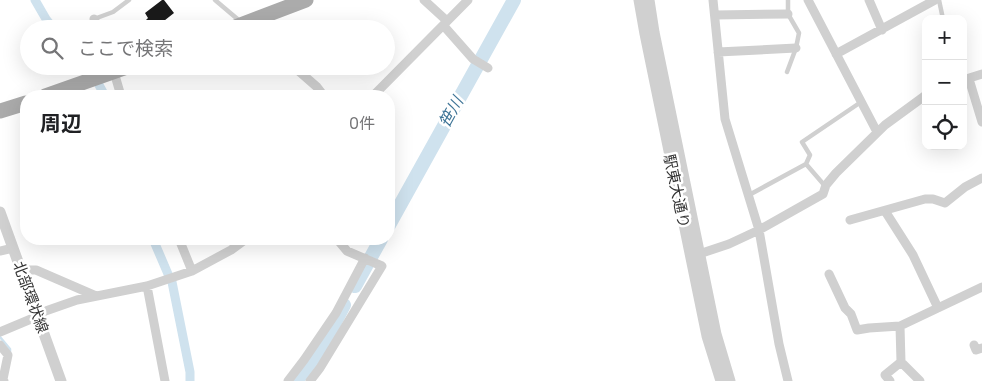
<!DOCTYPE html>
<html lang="ja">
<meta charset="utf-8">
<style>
body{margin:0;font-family:Poppins,"Noto Sans JP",sans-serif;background:#f2f2f2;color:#202124}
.controls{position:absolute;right:15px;top:15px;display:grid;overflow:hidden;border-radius:10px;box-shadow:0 5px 20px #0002}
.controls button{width:45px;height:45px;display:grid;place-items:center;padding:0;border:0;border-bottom:1px solid #e0e0e0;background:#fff;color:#202124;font:25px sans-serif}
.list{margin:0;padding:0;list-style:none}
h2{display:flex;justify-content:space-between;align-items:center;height:65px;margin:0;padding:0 20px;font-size:21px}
h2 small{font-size:16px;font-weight:400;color:#757577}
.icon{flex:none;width:28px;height:28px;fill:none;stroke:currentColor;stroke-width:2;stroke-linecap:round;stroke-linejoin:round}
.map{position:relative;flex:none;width:982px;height:381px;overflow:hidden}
.search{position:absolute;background:#fff;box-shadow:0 5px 20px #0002;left:20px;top:20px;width:375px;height:55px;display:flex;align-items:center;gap:12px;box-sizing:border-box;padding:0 18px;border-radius:28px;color:#757577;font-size:19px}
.panel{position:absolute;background:#fff;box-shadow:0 5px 20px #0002;left:20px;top:90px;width:375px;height:155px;border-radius:20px}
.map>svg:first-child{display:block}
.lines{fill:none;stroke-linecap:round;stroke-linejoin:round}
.stream{stroke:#cfe2ee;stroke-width:2.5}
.canal{stroke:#cfe2ee;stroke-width:9}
.river{stroke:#cfe2ee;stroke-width:14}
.building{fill:#1a1a1a}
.service{stroke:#d0d0d0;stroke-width:4.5}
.minor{stroke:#d0d0d0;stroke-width:9}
.tertiary{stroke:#d0d0d0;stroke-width:11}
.primary{stroke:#ababab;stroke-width:15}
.labels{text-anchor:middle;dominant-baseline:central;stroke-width:5;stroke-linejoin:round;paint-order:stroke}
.street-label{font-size:15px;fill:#333;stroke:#fff}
.water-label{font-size:16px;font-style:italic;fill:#3f7597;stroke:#fff}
</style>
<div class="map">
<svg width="982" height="381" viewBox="0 0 982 381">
<rect width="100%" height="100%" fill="#fff"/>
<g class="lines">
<path class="stream" d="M 0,337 L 10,349 L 10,352"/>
<path class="canal" d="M 35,0 L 46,19 L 54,29
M 87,66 L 91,70
M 99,85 L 105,96
M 153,239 L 168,274
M 172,282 L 190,372 L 190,381"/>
<path class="river" d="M 389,225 L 514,0
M 355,286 L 381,239
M 296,381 C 316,358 330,332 344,305"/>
</g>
<path class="building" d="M 162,0 L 164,0 L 174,13 L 155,28 L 152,23 L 149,25 L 146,20 L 148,18 L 145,13 Z"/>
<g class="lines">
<path class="service" d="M 215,0 L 241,22
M 939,0 L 943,19
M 94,19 L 113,12 L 129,0
M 787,72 L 796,48 L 799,33 L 788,14 L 788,0
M 806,164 L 825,186
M 749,195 L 806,164 L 810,155 L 802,142 L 861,102"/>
<path class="minor" d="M 424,0 L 447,21
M 713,0 L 725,119 L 759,230 L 779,344 L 788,381
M 808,0 L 877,132
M 869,0 L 882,30
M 715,15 L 788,14
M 94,19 L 99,29
M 443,25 L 473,59 L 488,68
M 718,52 L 796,48
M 836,54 L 935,0
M 293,66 L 317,87 L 324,96
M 114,72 L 121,96
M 969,79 L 982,122
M 963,80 L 982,74
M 373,96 L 468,0
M 885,211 L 913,255 L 938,308
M 850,220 L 925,199 L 933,199 L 945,203 L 965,187 L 982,178
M 179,239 L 192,271
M 0,251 L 13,248
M 699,254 L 729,244 L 759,230 L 823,194 L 826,185 L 836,173 L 885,125 L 926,95
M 20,268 L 29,270 L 36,270 L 96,296
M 829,274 L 845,308 L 851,314 L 857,330 L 869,328 L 900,326
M 147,286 L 165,381
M 0,332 L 31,319 L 37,314 L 77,300 L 147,286 L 192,271 L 231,250 L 246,239
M 0,345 L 8,355 L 3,379 L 4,381
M 974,345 L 976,350 L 982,348
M 288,381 L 304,360 L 336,313 L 365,258
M 310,381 L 320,368 L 382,266 L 347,251 L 337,239
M 890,381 L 885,375 L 901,362
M 920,381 L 901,362 L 900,326 L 982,287"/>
<path class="tertiary" d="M 639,0 L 645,34 L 707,336 L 721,381
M 649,0 L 654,32 L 716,334 L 730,381
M 0,212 L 61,381"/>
<path class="primary" d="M 230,29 L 306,0
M 45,96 L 130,66
M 0,111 L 26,103"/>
</g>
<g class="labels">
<g class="street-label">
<text transform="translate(677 191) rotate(78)">駅東大通り</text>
<text transform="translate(31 297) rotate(70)">北部環状線</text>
</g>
<g class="water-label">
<text transform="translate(451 112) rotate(-61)">笹川</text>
</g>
</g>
</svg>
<div class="controls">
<button>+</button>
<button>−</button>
<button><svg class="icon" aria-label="locate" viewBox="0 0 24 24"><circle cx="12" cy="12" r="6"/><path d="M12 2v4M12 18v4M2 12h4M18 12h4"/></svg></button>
</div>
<div class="search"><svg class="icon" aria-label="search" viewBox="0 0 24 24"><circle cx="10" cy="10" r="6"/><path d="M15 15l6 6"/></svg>ここで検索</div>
<section class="panel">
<h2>周辺<small>0件</small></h2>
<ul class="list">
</ul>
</section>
</div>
